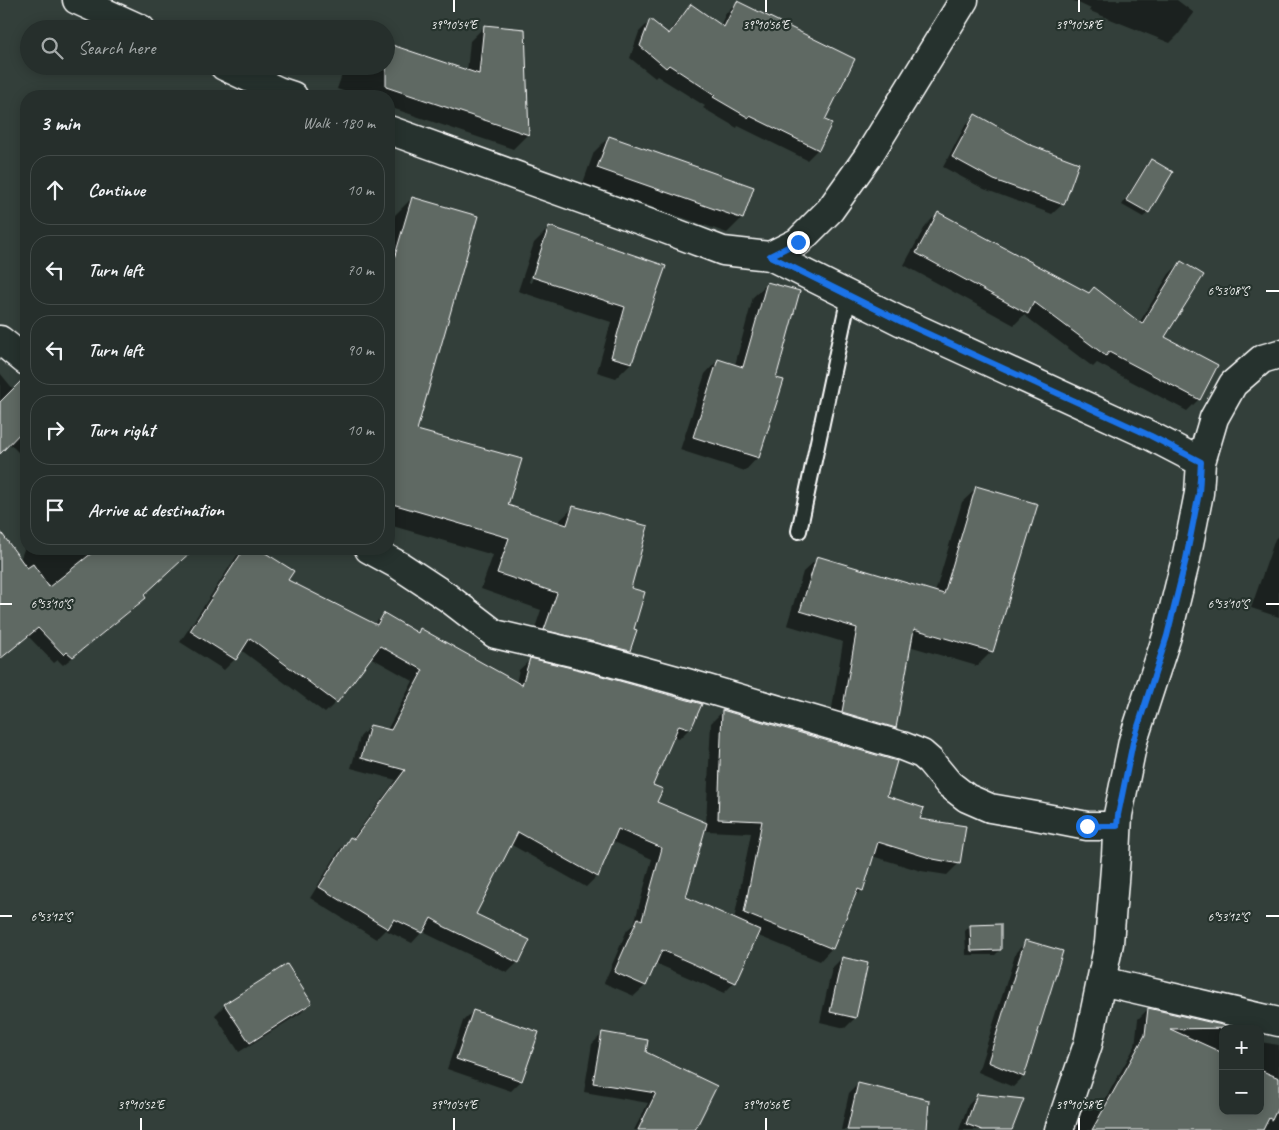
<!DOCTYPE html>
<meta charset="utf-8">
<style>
body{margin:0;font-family:Caveat,sans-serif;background:#323b38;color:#f1f3f6}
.controls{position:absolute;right:15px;bottom:15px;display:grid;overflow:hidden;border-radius:10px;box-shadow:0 2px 12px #0003}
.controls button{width:45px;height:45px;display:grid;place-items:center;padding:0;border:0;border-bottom:1px solid #424a48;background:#262f2c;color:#f1f3f6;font:25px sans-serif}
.stop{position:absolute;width:15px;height:15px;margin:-11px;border:4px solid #1a73e8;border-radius:50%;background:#fff}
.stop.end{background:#1a73e8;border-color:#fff;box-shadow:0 1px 5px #0008}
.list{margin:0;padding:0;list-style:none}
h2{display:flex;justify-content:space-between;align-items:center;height:65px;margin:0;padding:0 20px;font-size:21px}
h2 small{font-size:16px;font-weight:400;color:#a4a9a9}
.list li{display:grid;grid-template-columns:32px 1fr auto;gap:15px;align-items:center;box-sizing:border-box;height:70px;margin:0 10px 10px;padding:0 10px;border:1px solid #424a48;border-radius:20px}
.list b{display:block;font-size:19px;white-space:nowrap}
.list em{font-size:16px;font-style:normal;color:#a4a9a9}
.icon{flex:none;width:28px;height:28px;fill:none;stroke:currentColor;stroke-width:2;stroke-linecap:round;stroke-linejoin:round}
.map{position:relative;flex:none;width:1279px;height:1130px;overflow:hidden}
.search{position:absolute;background:#262f2c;box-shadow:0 2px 12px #0003;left:20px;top:20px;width:375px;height:55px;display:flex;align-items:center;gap:12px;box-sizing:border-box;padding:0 18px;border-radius:28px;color:#a4a9a9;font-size:19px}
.panel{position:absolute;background:#262f2c;box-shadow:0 2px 12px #0003;left:20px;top:90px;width:375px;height:465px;border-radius:20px}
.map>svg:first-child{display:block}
.shadow{fill:#0007;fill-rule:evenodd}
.building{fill:#5f6964;stroke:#fff}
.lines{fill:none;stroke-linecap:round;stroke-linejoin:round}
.service-casing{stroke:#fff;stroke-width:18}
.minor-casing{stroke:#fff;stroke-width:31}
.service{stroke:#26332d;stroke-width:14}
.minor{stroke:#26332d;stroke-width:28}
.route{stroke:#1a73e8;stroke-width:6}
.ticks{fill:none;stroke:#fff;stroke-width:2}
.ticks-label{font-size:12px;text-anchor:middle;fill:#fff;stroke:#26332d;stroke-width:4.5;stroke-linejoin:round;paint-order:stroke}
</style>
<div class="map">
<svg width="1279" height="1130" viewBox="0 0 1279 1130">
<rect width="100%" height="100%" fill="#333f3a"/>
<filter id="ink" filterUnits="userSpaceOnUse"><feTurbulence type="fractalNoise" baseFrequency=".02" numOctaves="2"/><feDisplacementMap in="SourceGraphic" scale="10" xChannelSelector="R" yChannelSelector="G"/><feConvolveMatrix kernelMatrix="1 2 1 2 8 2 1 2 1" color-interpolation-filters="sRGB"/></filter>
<g filter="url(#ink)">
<path class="shadow" d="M 1072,0 L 1177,0 L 1194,13 L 1178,35 L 1170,43 L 1090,11 L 1091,9 Z
M 737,2 L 823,120 L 818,149 L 807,160 L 738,126 L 737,128 L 703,108 L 705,106 L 657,76 L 655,78 L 630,58 L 639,32 L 650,21 L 667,34 L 680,17 L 691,6 L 720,26 L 726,13 Z
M 485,26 L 523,30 L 527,135 L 513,149 L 389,107 L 389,96 L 358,96 L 337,89 L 345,66 L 386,66 L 467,72 L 470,41 Z
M 975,116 L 1063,204 L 1052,214 L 984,189 L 943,167 L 965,126 Z
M 609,137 L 742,218 L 727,233 L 583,183 L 594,152 Z
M 1151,160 L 1172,173 L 1148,213 L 1143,217 L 1122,205 L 1146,165 Z
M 412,198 L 415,430 L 506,506 L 557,523 L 573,508 L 630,589 L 632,630 L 629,651 L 612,667 L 529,646 L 541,610 L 481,589 L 493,555 L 389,525 L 389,237 L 395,215 Z
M 938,213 L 1139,323 L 1169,274 L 1181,262 L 1163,337 L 1199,399 L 1187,411 L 1097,363 L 1093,367 L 1024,315 L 1014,325 L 904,265 L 926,225 Z
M 549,228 L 664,267 L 631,363 L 616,378 L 597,372 L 611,322 L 518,291 L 534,243 ZM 542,244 L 544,244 L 531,283 L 529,282 Z
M 767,284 L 774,378 L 758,457 L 745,471 L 680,450 L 705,374 L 718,360 L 735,365 L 753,297 Z
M 0,373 L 14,390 L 20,384 L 26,389 L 26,460 L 9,443 L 0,452 Z
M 977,488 L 992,651 L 977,666 L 909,646 L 895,727 L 880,742 L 829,726 L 843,642 L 787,625 L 803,572 L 818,558 L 935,593 L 962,502 Z
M 0,533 L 20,560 L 26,544 L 26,549 L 176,549 L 184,557 L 142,595 L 144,598 L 136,607 L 63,665 L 58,660 L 54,663 L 28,636 L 0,659 Z
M 1279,535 L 1279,617 L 1251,608 L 1275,539 Z
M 244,549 L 256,549 L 292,572 L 286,580 L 373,625 L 384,614 L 417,634 L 420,630 L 516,683 L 519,670 L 530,660 L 690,728 L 679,739 L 672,737 L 651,785 L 656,802 L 706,824 L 711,723 L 723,711 L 885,797 L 918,820 L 959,863 L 947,875 L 921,871 L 872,856 L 862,890 L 853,898 L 832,948 L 820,961 L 756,935 L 735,982 L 724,993 L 655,963 L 645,986 L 634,996 L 604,983 L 627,930 L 634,924 L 652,859 L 612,841 L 597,876 L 586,887 L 510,844 L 474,915 L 528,941 L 518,962 L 507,973 L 433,937 L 433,936 L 423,931 L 412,943 L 385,930 L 376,939 L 310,898 L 340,849 L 351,838 L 352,839 L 396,780 L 351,768 L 360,737 L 370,726 L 387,730 L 413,681 L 370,657 L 336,702 L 325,713 L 241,650 L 235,659 L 224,670 L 180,642 L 238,554 ZM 706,824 L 706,831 L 751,833 L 734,920 L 685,897 Z
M 970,926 L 1000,950 L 995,955 L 966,955 L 965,931 Z
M 1026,942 L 1061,952 L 1023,1077 L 1013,1087 L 978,1072 L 1016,952 Z
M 842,958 L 867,964 L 855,1018 L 845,1028 L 820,1022 L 832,968 Z
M 310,1003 L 301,1013 L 239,1052 L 215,1015 L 225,1005 Z
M 1148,1009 L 1233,1029 L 1223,1029 L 1223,1111 L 1260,1111 L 1260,1042 L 1279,1045 L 1279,1130 L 1069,1130 L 1074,1118 L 1084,1107 L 1094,1108 L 1099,1110 L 1135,1046 L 1138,1019 Z
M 473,1011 L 521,1081 L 511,1091 L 447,1069 L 463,1021 Z
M 602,1034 L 645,1053 L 694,1130 L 634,1130 L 648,1103 L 584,1092 L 592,1044 Z
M 858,1084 L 926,1130 L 841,1130 L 849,1093 Z
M 978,1095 L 1011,1130 L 959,1130 L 968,1105 Z"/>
<path class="building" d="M 737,1 L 855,59 L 825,120 L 832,123 L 819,150 L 750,116 L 749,118 L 713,97 L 715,95 L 669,65 L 666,68 L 640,46 L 650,19 L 669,34 L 691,4 L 724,27 Z
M 484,25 L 525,29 L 529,135 L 386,87 L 386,43 L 479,74 Z
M 975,114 L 1031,145 L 1079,163 L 1064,205 L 994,180 L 952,157 Z
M 609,136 L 754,187 L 743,219 L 597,168 Z
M 1151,159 L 1173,172 L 1149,213 L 1126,200 Z
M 412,197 L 478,216 L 417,430 L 522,459 L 508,505 L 567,525 L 573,506 L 648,526 L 631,588 L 645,592 L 634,629 L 637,630 L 630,651 L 544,630 L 557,593 L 497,573 L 509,538 L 389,503 L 389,276 Z
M 938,212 L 1089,293 L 1094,287 L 1142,324 L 1181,261 L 1204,275 L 1165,337 L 1218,365 L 1200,400 L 1109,352 L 1106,356 L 1034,302 L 1028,314 L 916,253 Z
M 549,226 L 666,266 L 632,363 L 611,357 L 625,307 L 532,277 Z
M 767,282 L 800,291 L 776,378 L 784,380 L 759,458 L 693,437 L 718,359 L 743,367 Z
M 26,376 L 26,427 L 0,454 L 0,402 Z
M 976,486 L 1038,504 L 993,652 L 914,629 L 896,728 L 842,712 L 857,628 L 800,611 L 817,556 L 944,594 Z
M 0,531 L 27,568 L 33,564 L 49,587 L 97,549 L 194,549 L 144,595 L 146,598 L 73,657 L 67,652 L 64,655 L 38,628 L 0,659 Z
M 244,549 L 259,549 L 294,571 L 288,580 L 377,625 L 384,613 L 418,633 L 420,628 L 522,685 L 530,658 L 584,671 L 702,704 L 691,729 L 679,725 L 653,785 L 663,789 L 657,802 L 707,823 L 686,897 L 760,930 L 736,983 L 662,950 L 646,986 L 614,972 L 638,918 L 642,920 L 662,848 L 618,829 L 598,877 L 518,832 L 476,914 L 530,940 L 519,963 L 443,926 L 443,925 L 431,918 L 423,933 L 394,919 L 388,929 L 319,887 L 350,837 L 354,839 L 405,770 L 361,758 L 370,725 L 391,730 L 423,670 L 380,646 L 337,703 L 250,638 L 236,660 L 190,631 Z
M 722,710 L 897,761 L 887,796 L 924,808 L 920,819 L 966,826 L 960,864 L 933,859 L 878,842 L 863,891 L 858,889 L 833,949 L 744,913 L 762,821 L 718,819 Z
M 1001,924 L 1001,950 L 971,951 L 970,925 Z
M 1025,940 L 1063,951 L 1024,1077 L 988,1062 Z
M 842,957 L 868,963 L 856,1018 L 830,1012 Z
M 287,964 L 312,1003 L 250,1043 L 224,1004 Z
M 1148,1008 L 1235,1028 L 1170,1029 L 1223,1053 L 1223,1111 L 1260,1111 L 1260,1070 L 1279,1078 L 1279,1105 L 1272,1120 L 1269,1118 L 1263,1130 L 1092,1130 L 1145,1035 Z
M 473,1010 L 539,1032 L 522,1081 L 456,1059 Z
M 602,1032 L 648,1040 L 646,1052 L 717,1086 L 695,1130 L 638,1130 L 656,1093 L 593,1083 Z
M 858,1083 L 929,1100 L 927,1130 L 847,1130 Z
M 977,1094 L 1024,1099 L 1012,1130 L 982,1130 L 966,1124 Z"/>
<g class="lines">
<g class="service-casing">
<path id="service" d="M 799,531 L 849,296"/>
</g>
<g class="minor-casing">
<path id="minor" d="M 77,0 L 141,29
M 224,66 L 278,91 L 293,96
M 389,130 L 665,229 L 723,251 L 770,256 L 798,242 L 830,210 L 867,158 L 964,0
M 770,256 L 900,321 L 1151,436 L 1201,462
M 0,340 L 26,361
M 369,549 L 400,566 L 447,597 L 495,634 L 588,656 L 687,683 L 902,746 L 922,754 L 930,761 L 949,784 L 967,798 L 990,808 L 1036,816 L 1087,826 L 1117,826
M 1101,981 L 1279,1022
M 1059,1130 L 1088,1044 L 1109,943 L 1116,856 L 1118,815 L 1133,741 L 1167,636 L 1186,559 L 1199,493 L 1201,462 L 1214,418 L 1233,384 L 1262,359 L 1279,354"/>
</g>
<use href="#service" class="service"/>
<use href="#minor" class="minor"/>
</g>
</g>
<g class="lines" filter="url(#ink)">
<path class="route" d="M 798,242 L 770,256 L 900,321 L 1151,436 L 1201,462 L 1199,493 L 1186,559 L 1167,636 L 1133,742 L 1118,815 L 1117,826 L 1087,826"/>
</g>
<path class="ticks" d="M 454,0 L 454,12M 766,0 L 766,12M 1079,0 L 1079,12M 1266,291 L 1279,291M 0,604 L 12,604M 1266,604 L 1279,604M 0,916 L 12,916M 1266,916 L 1279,916M 141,1118 L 141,1130M 454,1118 L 454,1130M 766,1118 L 766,1130M 1079,1118 L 1079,1130"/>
<g class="ticks-label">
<text x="454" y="29">39°10'54"E</text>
<text x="766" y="29">39°10'56"E</text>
<text x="1079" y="29">39°10'58"E</text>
<text x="1228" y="295">6°53'08"S</text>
<text x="51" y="608">6°53'10"S</text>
<text x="1228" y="608">6°53'10"S</text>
<text x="51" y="921">6°53'12"S</text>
<text x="1228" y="921">6°53'12"S</text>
<text x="141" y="1109">39°10'52"E</text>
<text x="454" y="1109">39°10'54"E</text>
<text x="766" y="1109">39°10'56"E</text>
<text x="1079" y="1109">39°10'58"E</text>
</g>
</svg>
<div class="controls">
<button>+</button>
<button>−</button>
</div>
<div class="stop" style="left:1087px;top:826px"></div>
<div class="stop end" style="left:798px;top:242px"></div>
<div class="search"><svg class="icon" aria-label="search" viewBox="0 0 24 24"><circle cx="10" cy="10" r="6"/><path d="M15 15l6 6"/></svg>Search here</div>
<section class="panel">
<h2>3 min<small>Walk · 180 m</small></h2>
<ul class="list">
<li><svg class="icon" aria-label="ahead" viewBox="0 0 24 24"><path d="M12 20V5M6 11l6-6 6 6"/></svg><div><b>Continue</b></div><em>10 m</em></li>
<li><svg class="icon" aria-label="left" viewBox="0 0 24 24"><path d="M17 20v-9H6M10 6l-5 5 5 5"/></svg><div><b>Turn left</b></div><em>70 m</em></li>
<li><svg class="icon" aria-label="left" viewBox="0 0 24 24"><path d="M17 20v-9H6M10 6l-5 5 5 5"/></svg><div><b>Turn left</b></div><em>90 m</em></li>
<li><svg class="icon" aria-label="right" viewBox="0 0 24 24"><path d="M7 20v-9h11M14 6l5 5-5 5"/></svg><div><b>Turn right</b></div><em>10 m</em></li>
<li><svg class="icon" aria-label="arrive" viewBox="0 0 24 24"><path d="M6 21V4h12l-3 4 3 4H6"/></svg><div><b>Arrive at destination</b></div></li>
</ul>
</section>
</div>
